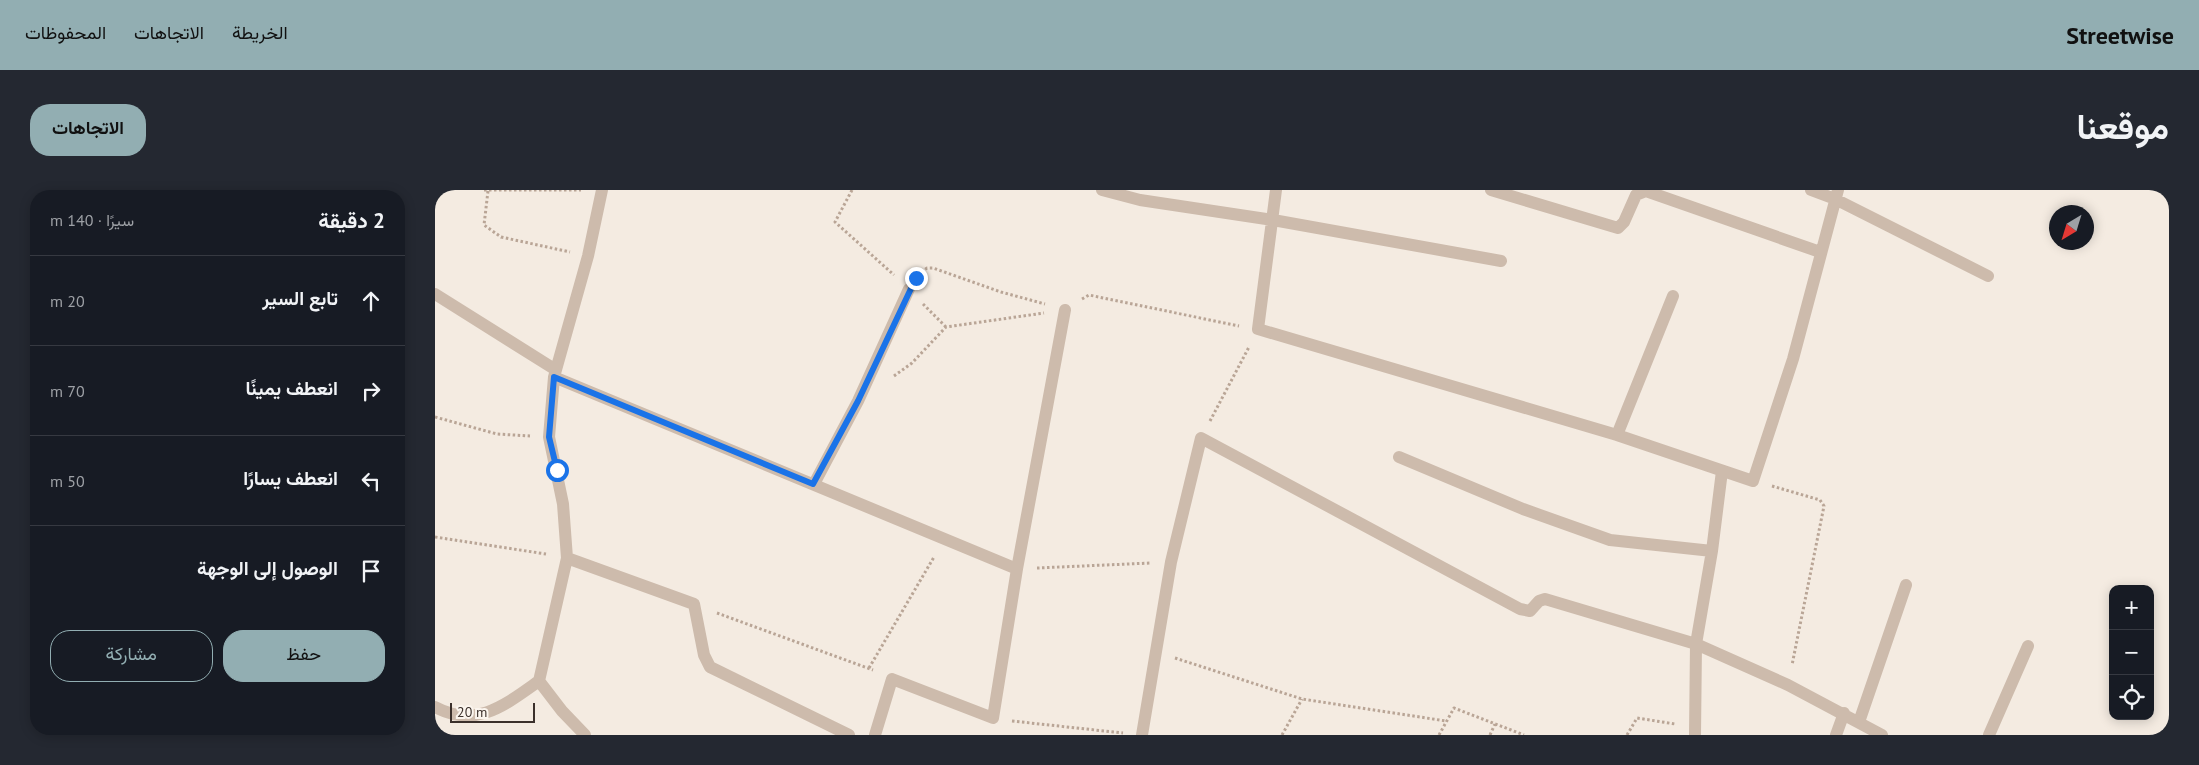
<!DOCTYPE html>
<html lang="ar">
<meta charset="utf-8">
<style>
body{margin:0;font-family:"PT Sans",Vazirmatn,sans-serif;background:#242831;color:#f1f3f6;direction:rtl}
.controls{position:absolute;right:15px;bottom:15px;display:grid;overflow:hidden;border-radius:10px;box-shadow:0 2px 12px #0003}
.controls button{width:45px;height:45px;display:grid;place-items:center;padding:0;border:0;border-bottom:1px solid #363941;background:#171b24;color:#f1f3f6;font:25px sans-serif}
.compass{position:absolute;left:1614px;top:15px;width:45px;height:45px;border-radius:50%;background:#171b24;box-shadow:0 2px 12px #0003;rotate:218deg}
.scale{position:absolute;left:15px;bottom:12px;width:85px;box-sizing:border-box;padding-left:5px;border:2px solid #3b302b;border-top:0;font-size:14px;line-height:18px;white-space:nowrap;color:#3b302b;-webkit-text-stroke:4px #fbf5ee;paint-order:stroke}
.stop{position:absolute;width:15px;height:15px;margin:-11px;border:4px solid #1a73e8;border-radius:50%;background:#fff}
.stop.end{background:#1a73e8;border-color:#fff;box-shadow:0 1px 5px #0008}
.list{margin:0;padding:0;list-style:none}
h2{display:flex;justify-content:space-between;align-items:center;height:65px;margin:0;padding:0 20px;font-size:21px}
h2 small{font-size:16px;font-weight:400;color:#9ea1a6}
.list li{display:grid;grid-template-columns:32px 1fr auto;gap:15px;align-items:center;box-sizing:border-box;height:90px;padding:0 20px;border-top:1px solid #363941}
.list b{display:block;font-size:19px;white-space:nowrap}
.list em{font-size:16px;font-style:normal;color:#9ea1a6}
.actions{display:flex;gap:10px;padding:15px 20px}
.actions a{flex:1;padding:11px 0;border:1px solid #92aeb2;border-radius:20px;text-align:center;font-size:18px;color:#92aeb2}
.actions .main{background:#92aeb2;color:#111}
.icon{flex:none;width:28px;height:28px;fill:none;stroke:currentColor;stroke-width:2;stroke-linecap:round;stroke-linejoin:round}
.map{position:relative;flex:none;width:1734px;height:545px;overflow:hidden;direction:ltr;border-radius:20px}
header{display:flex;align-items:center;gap:30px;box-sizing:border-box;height:70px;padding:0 25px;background:#92aeb2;color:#111}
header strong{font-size:24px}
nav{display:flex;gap:28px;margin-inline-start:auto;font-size:18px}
.intro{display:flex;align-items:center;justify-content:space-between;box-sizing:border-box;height:120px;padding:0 30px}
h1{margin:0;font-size:35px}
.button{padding:12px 22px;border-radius:20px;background:#92aeb2;color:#111;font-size:18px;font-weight:700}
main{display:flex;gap:30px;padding:0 30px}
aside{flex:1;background:#171b24;border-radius:20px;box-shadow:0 2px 12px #0003}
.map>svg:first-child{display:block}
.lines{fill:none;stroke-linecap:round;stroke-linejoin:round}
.path{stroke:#b9a596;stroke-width:3;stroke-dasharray:2.5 2.5;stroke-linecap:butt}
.street{stroke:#cdbbac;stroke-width:12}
.route{stroke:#1a73e8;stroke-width:6}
</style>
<header>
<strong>Streetwise</strong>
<nav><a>الخريطة</a><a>الاتجاهات</a><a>المحفوظات</a></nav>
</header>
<div class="intro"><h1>موقعنا</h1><a class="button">الاتجاهات</a></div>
<main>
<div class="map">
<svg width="1734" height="545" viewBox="0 0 1734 545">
<rect width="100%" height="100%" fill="#f4ebe1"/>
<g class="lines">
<path class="path" d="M 49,0 L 146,0
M 417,0 L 400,32 L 459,85
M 53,1 L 49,35 L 66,47 L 135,62
M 486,82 L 492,78 L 498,78 L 566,102 L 610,114
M 647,109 L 654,105 L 804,136
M 488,114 L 511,137
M 459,186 L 477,173 L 511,137 L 609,123
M 0,227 L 62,244 L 95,246
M 775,231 L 814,157
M 1337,296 L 1385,310 L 1389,316 L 1357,475
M 0,347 L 111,364
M 602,378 L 716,373
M 282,423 L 438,480
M 740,468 L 867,509 L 1011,531
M 434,478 L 499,367
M 577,531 L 688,543
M 847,545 L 867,509
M 1004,545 L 1019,518 L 1089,545
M 1055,545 L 1060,534
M 1192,545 L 1202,528 L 1240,534"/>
<path class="street" d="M 667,0 L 705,10 L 838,30 L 1066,71
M 841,0 L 823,139 L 1182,245 L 1318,291 L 1358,169 L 1403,0
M 1056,0 L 1183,38 L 1189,32 L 1201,5 L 1211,1 L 1385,62
M 1376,0 L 1400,9 L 1553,86
M 0,104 L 121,180
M 119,187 L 582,379
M 1182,245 L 1238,106
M 964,267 L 1088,319 L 1175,350 L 1277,361
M 379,294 L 423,211 L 474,99
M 132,368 L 259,414 L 269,465 L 275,477 L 414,545
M 104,491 L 127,521 L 150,545
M 0,517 C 41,539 70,515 104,491 L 132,368 L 128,314 L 114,247 L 119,187 L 153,66 L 167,0
M 1424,532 L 1471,395
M 440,545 L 457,489 L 558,528 L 582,379 L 630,120
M 707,545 L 736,372 L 766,248 L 1085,419 L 1095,421 L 1104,411 L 1110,409 L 1261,454 L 1353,495 L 1447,545
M 1260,545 L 1261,454 L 1277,361 L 1287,281
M 1401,545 L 1409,523
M 1554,545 L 1593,456"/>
</g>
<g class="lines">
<path class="route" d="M 122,280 L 114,247 L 119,187 L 378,294 L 423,211 L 481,88"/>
</g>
</svg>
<div class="controls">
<button>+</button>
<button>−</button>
<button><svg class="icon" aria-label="locate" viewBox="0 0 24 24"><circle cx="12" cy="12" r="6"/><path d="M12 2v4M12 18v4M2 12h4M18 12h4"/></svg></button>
</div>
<svg class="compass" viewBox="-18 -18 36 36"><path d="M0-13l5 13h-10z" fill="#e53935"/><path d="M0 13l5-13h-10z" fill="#9ea1a6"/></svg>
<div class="scale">20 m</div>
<div class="stop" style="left:122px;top:280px"></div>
<div class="stop end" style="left:481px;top:88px"></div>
</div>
<aside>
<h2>2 دقيقة<small>سيرًا · 140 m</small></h2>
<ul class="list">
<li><svg class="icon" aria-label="ahead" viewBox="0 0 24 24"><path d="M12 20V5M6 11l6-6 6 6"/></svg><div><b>تابع السير</b></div><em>20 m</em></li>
<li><svg class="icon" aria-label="right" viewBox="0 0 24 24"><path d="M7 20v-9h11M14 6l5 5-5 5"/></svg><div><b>انعطف يمينًا</b></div><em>70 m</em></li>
<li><svg class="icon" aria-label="left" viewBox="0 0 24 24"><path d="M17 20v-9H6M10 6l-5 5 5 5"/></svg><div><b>انعطف يسارًا</b></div><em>50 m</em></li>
<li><svg class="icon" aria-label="arrive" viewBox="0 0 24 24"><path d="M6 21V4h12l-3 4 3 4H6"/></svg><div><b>الوصول إلى الوجهة</b></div></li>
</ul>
<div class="actions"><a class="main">حفظ</a><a>مشاركة</a></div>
</aside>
</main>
